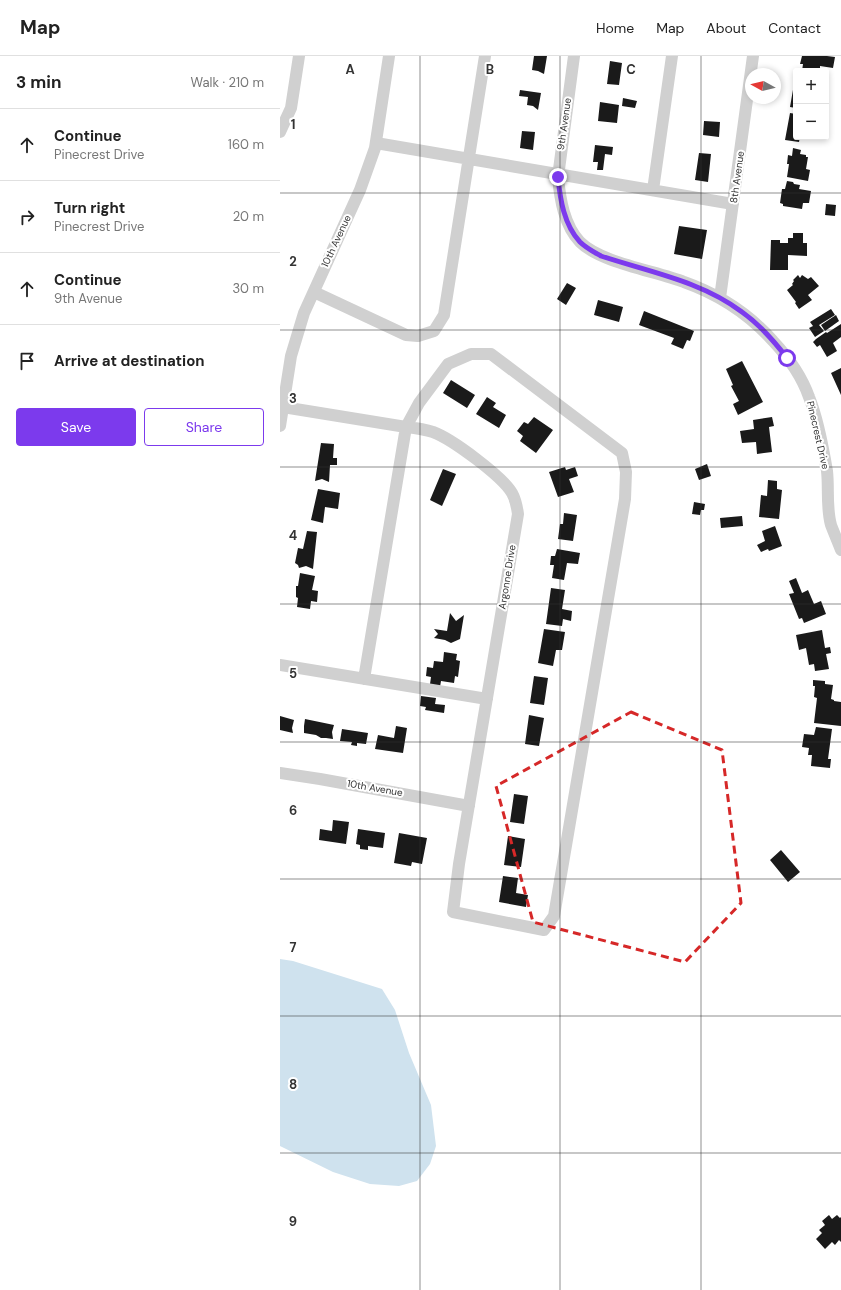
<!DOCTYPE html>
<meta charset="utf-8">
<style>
body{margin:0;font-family:"DM Sans",sans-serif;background:#f2f2f2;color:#222}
.controls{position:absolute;right:12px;top:12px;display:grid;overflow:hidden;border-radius:4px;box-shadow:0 2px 6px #0003}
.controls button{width:36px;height:36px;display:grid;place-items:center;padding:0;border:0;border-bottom:1px solid #e0e0e0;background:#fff;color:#222;font:20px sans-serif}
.compass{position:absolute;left:465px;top:12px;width:36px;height:36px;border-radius:50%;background:#fff;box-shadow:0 2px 6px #0003;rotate:278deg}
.stop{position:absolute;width:12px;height:12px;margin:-9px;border:3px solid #7c3aed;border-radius:50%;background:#fff}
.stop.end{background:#7c3aed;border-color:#fff;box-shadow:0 1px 4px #0008}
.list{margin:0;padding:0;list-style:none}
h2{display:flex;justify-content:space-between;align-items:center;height:52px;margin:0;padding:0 16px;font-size:17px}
h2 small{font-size:13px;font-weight:400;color:#767676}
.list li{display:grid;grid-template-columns:26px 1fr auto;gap:12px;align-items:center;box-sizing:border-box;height:72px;padding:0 16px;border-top:1px solid #e0e0e0}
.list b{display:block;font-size:15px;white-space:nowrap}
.list p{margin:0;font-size:13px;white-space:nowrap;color:#767676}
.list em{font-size:13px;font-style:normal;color:#767676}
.actions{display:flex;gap:8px;padding:12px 16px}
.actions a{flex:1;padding:9px 0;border:1px solid #7c3aed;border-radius:4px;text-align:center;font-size:14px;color:#7c3aed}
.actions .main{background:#7c3aed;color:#fff}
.icon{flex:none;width:22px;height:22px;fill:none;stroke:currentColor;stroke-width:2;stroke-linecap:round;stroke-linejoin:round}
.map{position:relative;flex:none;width:561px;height:1234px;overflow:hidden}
header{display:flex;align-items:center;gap:24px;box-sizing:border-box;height:56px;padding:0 20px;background:#fff;border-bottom:1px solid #e0e0e0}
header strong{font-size:19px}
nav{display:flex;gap:22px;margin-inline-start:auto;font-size:14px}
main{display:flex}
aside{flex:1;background:#fff}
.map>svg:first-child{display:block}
.water{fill:#cfe2ee}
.building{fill:#1a1a1a}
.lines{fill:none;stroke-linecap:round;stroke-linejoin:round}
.minor{stroke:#d0d0d0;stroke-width:12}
.route{stroke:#7c3aed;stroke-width:5}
.marked{fill:none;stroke:#d62828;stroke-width:3;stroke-dasharray:8 5;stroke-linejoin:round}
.grid{fill:none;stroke:#333;stroke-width:1;stroke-opacity:0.55}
.labels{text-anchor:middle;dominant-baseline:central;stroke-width:4;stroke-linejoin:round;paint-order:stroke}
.street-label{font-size:10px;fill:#333;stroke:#fff}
.grid-label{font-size:13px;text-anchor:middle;font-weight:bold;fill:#333;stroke:#fff;stroke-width:4;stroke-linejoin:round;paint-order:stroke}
</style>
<header>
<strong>Map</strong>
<nav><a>Home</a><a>Map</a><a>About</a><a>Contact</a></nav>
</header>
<main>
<aside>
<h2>3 min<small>Walk · 210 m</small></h2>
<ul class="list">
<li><svg class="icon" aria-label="ahead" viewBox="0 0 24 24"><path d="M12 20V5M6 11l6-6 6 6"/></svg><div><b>Continue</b><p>Pinecrest Drive</p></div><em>160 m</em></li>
<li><svg class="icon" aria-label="right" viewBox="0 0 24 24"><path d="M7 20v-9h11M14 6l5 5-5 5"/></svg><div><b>Turn right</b><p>Pinecrest Drive</p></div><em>20 m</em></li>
<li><svg class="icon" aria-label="ahead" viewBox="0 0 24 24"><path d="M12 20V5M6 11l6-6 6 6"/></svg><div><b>Continue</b><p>9th Avenue</p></div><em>30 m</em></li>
<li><svg class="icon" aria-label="arrive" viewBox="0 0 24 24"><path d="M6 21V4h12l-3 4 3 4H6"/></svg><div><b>Arrive at destination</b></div></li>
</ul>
<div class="actions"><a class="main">Save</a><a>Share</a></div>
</aside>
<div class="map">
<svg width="561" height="1234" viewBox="0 0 561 1234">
<rect width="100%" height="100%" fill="#fff"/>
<path class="water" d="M 0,903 L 13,905 L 102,933 L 115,954 L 129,997 L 151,1049 L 156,1090 L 150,1108 L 137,1125 L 119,1130 L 90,1128 L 53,1116 L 0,1090 Z"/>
<path class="building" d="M 254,0 L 267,0 L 264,18 L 258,15 L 252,14 Z
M 522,0 L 547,0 L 555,1 L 553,12 L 540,10 L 540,12 L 537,12 L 536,15 L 522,15 L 523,8 L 520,8 Z
M 330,5 L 342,7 L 339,29 L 327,28 Z
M 514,28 L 516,28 L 516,52 L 510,51 Z
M 240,34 L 261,37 L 258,54 L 253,50 L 247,49 L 248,41 L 239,40 Z
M 343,42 L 357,45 L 355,52 L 342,50 Z
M 320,46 L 339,49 L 337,67 L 318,65 Z
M 510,57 L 516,58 L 516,81 L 520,81 L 519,86 L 505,84 Z
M 424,65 L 440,66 L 439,81 L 423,79 Z
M 242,75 L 255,76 L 253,94 L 240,92 Z
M 315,89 L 333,91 L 332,99 L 325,98 L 323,114 L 317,114 L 318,106 L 313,106 Z
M 513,92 L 521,94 L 520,98 L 526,99 L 526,101 L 528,101 L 526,113 L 530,114 L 528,125 L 507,121 L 509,108 L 507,108 L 508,99 L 512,100 Z
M 419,97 L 431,98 L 428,126 L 415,124 Z
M 507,125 L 513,126 L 514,128 L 520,129 L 519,133 L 531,135 L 529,147 L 523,147 L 522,153 L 503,150 L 503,148 L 500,147 L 502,133 L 505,133 Z
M 546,148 L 556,149 L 555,160 L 545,159 Z
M 399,170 L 427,174 L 422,203 L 394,198 Z
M 513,177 L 523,177 L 523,187 L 527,187 L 527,200 L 508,199 L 508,214 L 490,214 L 491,184 L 500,184 L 500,187 L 508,187 L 508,182 L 513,182 Z
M 518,219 L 520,222 L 522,219 L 528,223 L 531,221 L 539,230 L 528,239 L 532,244 L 519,253 L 515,247 L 516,246 L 507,234 L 513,229 L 512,228 L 514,225 L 513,224 Z
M 287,227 L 296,232 L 286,249 L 277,243 Z
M 318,244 L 343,251 L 339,266 L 314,259 Z
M 551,253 L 555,259 L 539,269 L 544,275 L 535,281 L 529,272 L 533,270 L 530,266 Z
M 364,255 L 414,275 L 410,285 L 407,284 L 403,293 L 391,288 L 394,282 L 359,269 Z
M 556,259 L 559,265 L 545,275 L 541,269 Z
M 561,268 L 561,281 L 553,287 L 557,295 L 547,301 L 540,289 L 537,291 L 533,286 L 536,283 L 546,276 L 547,277 Z
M 462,305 L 483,346 L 458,359 L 453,348 L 459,345 L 451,330 L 453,329 L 446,313 Z
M 561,312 L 561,339 L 551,317 Z
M 171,324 L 195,339 L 187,352 L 163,337 Z
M 207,341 L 216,347 L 213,351 L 226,359 L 219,372 L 196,358 Z
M 254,361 L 273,374 L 256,397 L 240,385 L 243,380 L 237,375 L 244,366 L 248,368 Z
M 492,361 L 494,370 L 489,371 L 492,396 L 477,398 L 476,386 L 462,387 L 460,375 L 474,373 L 473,364 Z
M 41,387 L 54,388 L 53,402 L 57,402 L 57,409 L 50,409 L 49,426 L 42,423 L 35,425 Z
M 427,408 L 431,420 L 419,424 L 415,413 Z
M 285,411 L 286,414 L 295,411 L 298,420 L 289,423 L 294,436 L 278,441 L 269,416 Z
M 163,413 L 176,418 L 162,450 L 150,444 Z
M 488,424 L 497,425 L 497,433 L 502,434 L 499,463 L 479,461 L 481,439 L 487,440 Z
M 38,433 L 60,437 L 58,453 L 45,451 L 43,467 L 31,464 Z
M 414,446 L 425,448 L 424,454 L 421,454 L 420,459 L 412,458 Z
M 284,457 L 297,459 L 293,485 L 278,483 L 280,468 L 283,468 Z
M 462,460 L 463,470 L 441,472 L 440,462 Z
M 495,470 L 502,490 L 489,495 L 488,493 L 481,496 L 477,489 L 485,485 L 482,475 Z
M 27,475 L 37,476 L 33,513 L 26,510 L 19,512 L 18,509 L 15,507 L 18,492 L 23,493 Z
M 277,493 L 300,497 L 298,508 L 287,507 L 284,524 L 272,522 L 274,509 L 270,509 L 271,500 L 275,500 Z
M 20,517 L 35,520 L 32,534 L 38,535 L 37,546 L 31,545 L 30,553 L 17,551 L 18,542 L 16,541 L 16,530 L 18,530 Z
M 516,522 L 522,537 L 528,534 L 534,548 L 541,545 L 546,558 L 524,567 L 522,562 L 519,563 L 509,538 L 514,537 L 509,525 Z
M 271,532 L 285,534 L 282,553 L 292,555 L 291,565 L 283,563 L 282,570 L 266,568 Z
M 170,557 L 176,565 L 184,559 L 180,583 L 171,587 L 165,584 L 154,582 L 158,578 L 154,573 L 167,575 Z
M 264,573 L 285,576 L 282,594 L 276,594 L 273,610 L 258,607 Z
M 542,574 L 545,592 L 550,591 L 551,597 L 546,598 L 549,613 L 535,615 L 534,608 L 529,609 L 526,592 L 519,594 L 516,579 Z
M 164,596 L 177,598 L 176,604 L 180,605 L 178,621 L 175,620 L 174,627 L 161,625 L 160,631 L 150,628 L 151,621 L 146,620 L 147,611 L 153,612 L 154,605 L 163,606 Z
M 254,620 L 268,622 L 264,649 L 250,647 Z
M 533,624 L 545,625 L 545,628 L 553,629 L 551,643 L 554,644 L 554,645 L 561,646 L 561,670 L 534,667 L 537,642 L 534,641 L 535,630 L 533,630 Z
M 141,640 L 156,642 L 155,648 L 165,649 L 164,657 L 145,654 L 146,651 L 140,650 Z
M 249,659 L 264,662 L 259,690 L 245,688 Z
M 0,660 L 14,664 L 12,672 L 13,677 L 0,674 Z
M 25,663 L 54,669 L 52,676 L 53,683 L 46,682 L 41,682 L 36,679 L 24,677 L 24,670 Z
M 116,670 L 127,672 L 123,697 L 95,693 L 98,679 L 114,682 Z
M 536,671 L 552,673 L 548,703 L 551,703 L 550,712 L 531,710 L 532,699 L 528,699 L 529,692 L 522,691 L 524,678 L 534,679 Z
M 62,673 L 88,677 L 86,688 L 77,687 L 77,690 L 71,689 L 72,686 L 60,685 Z
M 234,738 L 248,740 L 244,768 L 230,766 Z
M 53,764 L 69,766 L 66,788 L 39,784 L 40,773 L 52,775 Z
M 78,773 L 105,777 L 103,792 L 88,790 L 88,794 L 80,793 L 80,789 L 76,788 Z
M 119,777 L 147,782 L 142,808 L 132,806 L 131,810 L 114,807 Z
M 228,780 L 245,783 L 241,811 L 224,809 Z
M 501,794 L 520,816 L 508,826 L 490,804 Z
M 223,820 L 238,822 L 236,837 L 248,839 L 246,851 L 219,846 Z
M 549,1159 L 552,1163 L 557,1159 L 560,1162 L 561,1161 L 561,1186 L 559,1184 L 555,1189 L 552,1186 L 545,1193 L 536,1183 L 542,1177 L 539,1174 L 545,1169 L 542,1165 Z"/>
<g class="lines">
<path class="minor" d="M 294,0 L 278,121 C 280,143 284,169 300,186 C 321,207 376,215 404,226 C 438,238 469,258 493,285 C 508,301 522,321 529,341 C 538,363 543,391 547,415 C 549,432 546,451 551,469 C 554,477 558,486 561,494
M 0,76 L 11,52 L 19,0
M 96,87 L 453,148
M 373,134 L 392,0
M 34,236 L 126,279 L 138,280 L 154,275 L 164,259 L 205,0
M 440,242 L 473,0
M 3,351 L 126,371 C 135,372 144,373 153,376 C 172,383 222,420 232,437 C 236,444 237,451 238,458 L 179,808 L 173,856 L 264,874 L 274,860 L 345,443 L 346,416 L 342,397 L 211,298 L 191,298 L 168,308 L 139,347 L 126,371 L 84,623
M 0,370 L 11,300 L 24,257 L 80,134 L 95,92 L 109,0
M 0,609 L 207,643
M 0,717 L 40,723 L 189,750"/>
</g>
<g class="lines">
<path class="route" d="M 278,121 C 280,143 284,169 300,186 C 306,192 314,196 321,200 C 369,216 421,225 462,256 C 479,268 494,285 507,302"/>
</g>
<path class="marked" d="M 351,656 L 442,694 L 461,847 L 405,906 L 253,866 L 216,730 Z"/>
<path class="grid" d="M 140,0 L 140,1234M 280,0 L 280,1234M 421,0 L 421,1234M 0,137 L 561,137M 0,274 L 561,274M 0,411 L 561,411M 0,548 L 561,548M 0,686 L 561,686M 0,823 L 561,823M 0,960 L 561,960M 0,1097 L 561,1097"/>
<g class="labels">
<g class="street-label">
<text transform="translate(284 68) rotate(-82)">9th Avenue</text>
<text transform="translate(457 121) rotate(-82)">8th Avenue</text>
<text transform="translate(56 185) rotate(-65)">10th Avenue</text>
<text transform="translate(538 379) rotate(77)">Pinecrest Drive</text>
<text transform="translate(227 521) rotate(-81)">Argonne Drive</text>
<text transform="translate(95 732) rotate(10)">10th Avenue</text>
</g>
</g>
<g class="grid-label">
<text x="70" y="18">A</text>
<text x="210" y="18">B</text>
<text x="351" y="18">C</text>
<text x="13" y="73">1</text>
<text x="13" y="210">2</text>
<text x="13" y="347">3</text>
<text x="13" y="484">4</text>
<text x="13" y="622">5</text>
<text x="13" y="759">6</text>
<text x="13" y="896">7</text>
<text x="13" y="1033">8</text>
<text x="13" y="1170">9</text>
</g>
</svg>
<div class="controls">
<button>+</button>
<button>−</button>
</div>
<svg class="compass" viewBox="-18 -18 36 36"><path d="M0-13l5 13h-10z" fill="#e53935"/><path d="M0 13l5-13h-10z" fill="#767676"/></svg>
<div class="stop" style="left:507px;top:302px"></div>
<div class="stop end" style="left:278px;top:121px"></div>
</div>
</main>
